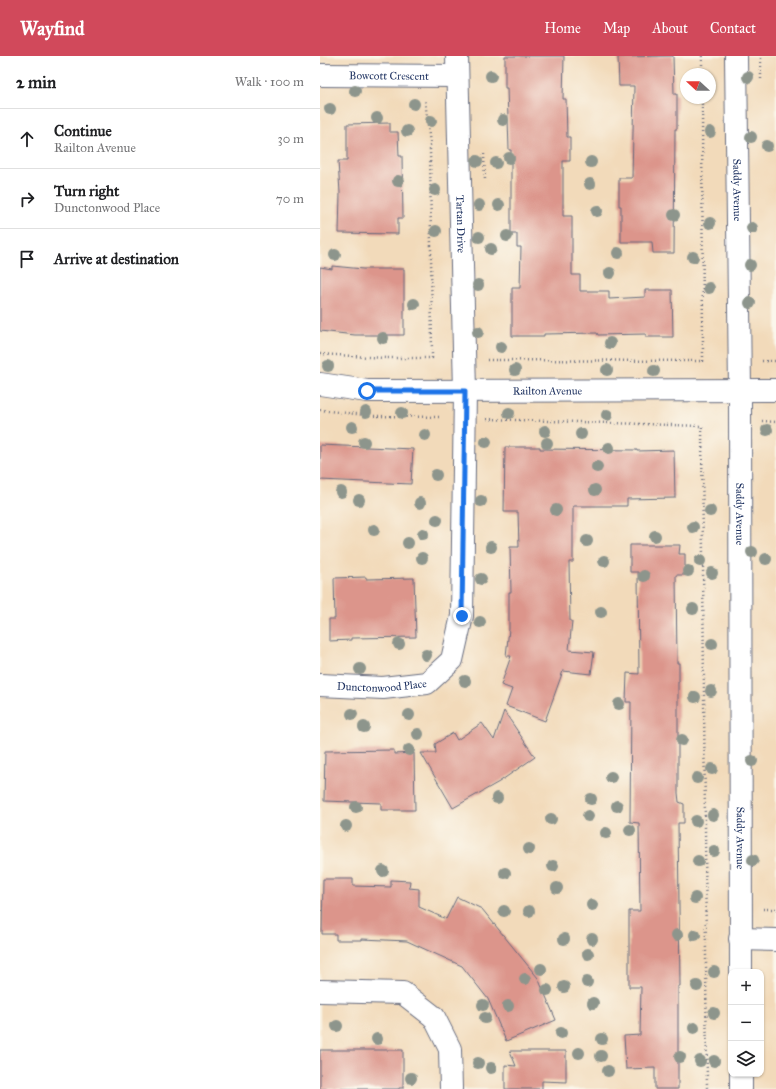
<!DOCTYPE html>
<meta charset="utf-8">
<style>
body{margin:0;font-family:"IM FELL Great Primer",serif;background:#f2f2f2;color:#202124}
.controls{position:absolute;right:12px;bottom:12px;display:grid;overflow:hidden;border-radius:8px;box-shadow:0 1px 3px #0004}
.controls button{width:36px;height:36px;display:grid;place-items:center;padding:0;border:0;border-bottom:1px solid #e0e0e0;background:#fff;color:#202124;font:20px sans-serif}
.compass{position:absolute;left:360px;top:12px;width:36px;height:36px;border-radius:50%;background:#fff;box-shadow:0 1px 3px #0004;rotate:291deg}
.stop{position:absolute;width:12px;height:12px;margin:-9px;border:3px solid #1a73e8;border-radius:50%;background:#fff}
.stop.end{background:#1a73e8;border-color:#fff;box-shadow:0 1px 4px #0008}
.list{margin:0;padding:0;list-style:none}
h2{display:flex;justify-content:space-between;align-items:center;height:52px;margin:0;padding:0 16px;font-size:17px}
h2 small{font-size:13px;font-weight:400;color:#757577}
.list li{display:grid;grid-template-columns:26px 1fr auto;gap:12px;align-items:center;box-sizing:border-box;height:60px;padding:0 16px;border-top:1px solid #e0e0e0}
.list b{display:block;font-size:15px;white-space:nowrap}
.list p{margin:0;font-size:13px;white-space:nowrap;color:#757577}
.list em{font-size:13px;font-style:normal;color:#757577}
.icon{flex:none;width:22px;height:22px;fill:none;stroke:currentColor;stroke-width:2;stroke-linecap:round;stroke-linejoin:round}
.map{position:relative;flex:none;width:456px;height:1033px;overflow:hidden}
header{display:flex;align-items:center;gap:24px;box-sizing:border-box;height:56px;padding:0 20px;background:#d1495b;color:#fff}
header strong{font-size:19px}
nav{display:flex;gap:22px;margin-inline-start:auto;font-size:14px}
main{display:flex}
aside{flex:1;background:#fff}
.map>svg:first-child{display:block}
.building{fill:#dc958b}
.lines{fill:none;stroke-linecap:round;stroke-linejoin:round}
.street-casing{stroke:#666b7e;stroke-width:24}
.secondary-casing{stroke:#666b7e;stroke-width:24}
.path{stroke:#666b7e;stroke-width:2.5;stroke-dasharray:1 3;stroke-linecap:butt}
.street{stroke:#fff;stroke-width:22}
.secondary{stroke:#fff;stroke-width:22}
.tree{fill:#8d958c}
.route{stroke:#1a73e8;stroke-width:5}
.labels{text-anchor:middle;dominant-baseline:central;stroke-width:3.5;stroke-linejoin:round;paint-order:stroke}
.street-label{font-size:11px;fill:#1b2f5e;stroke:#fbf7ec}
</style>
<header>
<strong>Wayfind</strong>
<nav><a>Home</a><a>Map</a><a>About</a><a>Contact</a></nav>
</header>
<main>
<aside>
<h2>2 min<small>Walk · 100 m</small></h2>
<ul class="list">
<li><svg class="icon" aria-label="ahead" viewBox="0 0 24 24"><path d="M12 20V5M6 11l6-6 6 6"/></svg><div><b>Continue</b><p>Railton Avenue</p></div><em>30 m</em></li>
<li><svg class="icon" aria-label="right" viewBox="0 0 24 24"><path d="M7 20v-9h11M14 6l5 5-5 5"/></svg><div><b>Turn right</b><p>Dunctonwood Place</p></div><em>70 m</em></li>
<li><svg class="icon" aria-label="arrive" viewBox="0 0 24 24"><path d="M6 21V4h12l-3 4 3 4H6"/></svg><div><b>Arrive at destination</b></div></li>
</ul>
</aside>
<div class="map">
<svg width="456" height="1033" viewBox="0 0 456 1033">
<rect width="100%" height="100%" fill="#fbf7ec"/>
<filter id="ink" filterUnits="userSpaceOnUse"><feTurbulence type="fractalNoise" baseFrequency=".025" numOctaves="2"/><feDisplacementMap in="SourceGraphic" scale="8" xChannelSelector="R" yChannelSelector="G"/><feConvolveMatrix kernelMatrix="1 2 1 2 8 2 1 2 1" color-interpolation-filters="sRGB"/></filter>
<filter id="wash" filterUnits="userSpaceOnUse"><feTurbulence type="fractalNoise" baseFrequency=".012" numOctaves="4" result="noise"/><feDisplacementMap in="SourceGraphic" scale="16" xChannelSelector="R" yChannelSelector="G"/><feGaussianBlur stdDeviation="0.9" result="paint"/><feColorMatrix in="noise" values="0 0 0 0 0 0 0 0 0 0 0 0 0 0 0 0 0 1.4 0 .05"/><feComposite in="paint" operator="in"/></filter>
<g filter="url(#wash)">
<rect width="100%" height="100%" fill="#f2daba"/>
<g id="blocks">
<path class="building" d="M 185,0 L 244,0 L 243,43 L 246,43 L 247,81 L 250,81 L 250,105 L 243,105 L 243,160 L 252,160 L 252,219 L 260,219 L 260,235 L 289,235 L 289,243 L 325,241 L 325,234 L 352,234 L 353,281 L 326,281 L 326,278 L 278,279 L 277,277 L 224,278 L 224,280 L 192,280 L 192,232 L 200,232 L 201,191 L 197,191 L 197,178 L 191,178 L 191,94 L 189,94 L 187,32 L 185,32 Z
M 353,0 L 354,38 L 357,38 L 357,73 L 355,73 L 354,197 L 333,197 L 332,186 L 301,186 L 301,150 L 299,150 L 299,122 L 312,122 L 314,30 L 299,30 L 298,1 Z
M 70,67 L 70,76 L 78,76 L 79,100 L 82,100 L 83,162 L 78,162 L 78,178 L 19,177 L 20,137 L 18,105 L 27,105 L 27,68 Z
M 12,210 L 43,213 L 84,213 L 84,279 L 35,279 L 0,275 L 0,211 L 12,213 Z
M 0,389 L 93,393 L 91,428 L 0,424 Z
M 185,391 L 220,391 L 220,393 L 317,394 L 317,395 L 354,394 L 355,442 L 307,443 L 307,450 L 253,450 L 253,506 L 249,506 L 250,565 L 252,565 L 249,594 L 274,596 L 271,618 L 243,615 L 225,665 L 186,650 L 192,633 L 181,629 L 191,600 L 186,600 L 189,573 L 189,536 L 191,536 L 190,491 L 199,491 L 198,456 L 184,456 Z
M 310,489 L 360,489 L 359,498 L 365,498 L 365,519 L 356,519 L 357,607 L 359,607 L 359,626 L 358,626 L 358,737 L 359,746 L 364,748 L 364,767 L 358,767 L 360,930 L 358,930 L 358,1033 L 335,1033 L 335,1012 L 306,1013 L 304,980 L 320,979 L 321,931 L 309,931 L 309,855 L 320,855 L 319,767 L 310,766 L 311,646 L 306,646 L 307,617 L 319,618 L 318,516 L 310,516 Z
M 46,521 L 46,523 L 94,522 L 96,581 L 31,582 L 31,584 L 9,585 L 9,563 L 15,563 L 14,522 Z
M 184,655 L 215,701 L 179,726 L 133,752 L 101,697 L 116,697 L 115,688 L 133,677 L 137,684 L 162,667 L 174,684 Z
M 74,694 L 74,698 L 94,697 L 95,754 L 61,754 L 61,747 L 4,745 L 5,695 Z
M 3,823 L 33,823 L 33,830 L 71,831 L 71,824 L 90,825 L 89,832 L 99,833 L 99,851 L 126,863 L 137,841 L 162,853 L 218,922 L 236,964 L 186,985 L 168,943 L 142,910 L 87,885 L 42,883 L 42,884 L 16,884 L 16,878 L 2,878 Z
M 0,994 L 83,994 L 83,1032 L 79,1032 L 79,1033 L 0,1033 Z
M 190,995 L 246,995 L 246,1026 L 222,1025 L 222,1033 L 185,1033 L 185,1009 L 196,1010 Z"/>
</g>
</g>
<g filter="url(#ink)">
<use href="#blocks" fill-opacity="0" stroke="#666b7e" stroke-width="1"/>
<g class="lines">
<g class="street-casing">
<g id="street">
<path id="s1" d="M 0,19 L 137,20"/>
<path id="s2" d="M 420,333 L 421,916"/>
<path id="s3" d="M 0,629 L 63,632 L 107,627 L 132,604 L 142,560 L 145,335"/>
<path d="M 420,883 L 456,884"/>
<path d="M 0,935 L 83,937 L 114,961 L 130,993 L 131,1033"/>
<path d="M 421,1018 L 421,1033"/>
</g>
</g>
<g class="secondary-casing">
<g id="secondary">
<path id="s4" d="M 137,0 L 145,335"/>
<path id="s5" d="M 416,0 L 420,333"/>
<path id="s6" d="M 0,328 L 47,335 L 456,334"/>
</g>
</g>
<path class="path" d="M 382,0 L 382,18
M 441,23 L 441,0
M 164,98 L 165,125
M 0,298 L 66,302 L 112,302 L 110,89 L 105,43
M 167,304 L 383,305 L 382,42
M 442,305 L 456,305
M 0,354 L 45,359
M 54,360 L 119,361
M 167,363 L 382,370 L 387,1033
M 442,365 L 456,366
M 443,853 L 456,853"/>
<use href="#street" class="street"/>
<use href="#secondary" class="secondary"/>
</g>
<g class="tree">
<circle cx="171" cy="20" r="6"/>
<circle cx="428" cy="21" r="6"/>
<circle cx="35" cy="35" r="6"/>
<circle cx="94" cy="48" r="6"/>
<circle cx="10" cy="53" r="6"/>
<circle cx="57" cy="62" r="6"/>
<circle cx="183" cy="64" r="6"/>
<circle cx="111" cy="65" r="6"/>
<circle cx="87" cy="75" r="6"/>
<circle cx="390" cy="76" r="6"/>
<circle cx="431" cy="81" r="6"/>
<circle cx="447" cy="90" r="6"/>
<circle cx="189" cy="102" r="6"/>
<circle cx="157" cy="105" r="6"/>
<circle cx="271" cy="106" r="6"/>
<circle cx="176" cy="107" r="6"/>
<circle cx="78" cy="125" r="6"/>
<circle cx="270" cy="128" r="6"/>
<circle cx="115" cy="134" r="6"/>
<circle cx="159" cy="149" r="6"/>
<circle cx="179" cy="149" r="6"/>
<circle cx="277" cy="155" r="6"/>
<circle cx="354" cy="159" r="6"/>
<circle cx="390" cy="167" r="6"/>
<circle cx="432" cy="172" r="6"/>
<circle cx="116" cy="175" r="6"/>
<circle cx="187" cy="180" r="6"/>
<circle cx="159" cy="181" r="6"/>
<circle cx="171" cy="193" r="6"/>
<circle cx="298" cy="197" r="6"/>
<circle cx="15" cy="199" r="6"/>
<circle cx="373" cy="201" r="6"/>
<circle cx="430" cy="209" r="6"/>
<circle cx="290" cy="217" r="6"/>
<circle cx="158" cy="229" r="6"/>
<circle cx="389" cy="232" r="6"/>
<circle cx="430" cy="247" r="6"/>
<circle cx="94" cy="248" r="6"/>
<circle cx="158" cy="276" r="6"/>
<circle cx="63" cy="282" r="6"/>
<circle cx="290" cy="287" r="6"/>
<circle cx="181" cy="291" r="6"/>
<circle cx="8" cy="310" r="6"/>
<circle cx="195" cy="314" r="6"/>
<circle cx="287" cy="314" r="6"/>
<circle cx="334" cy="315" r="6"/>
<circle cx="46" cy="356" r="6"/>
<circle cx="82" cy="357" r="6"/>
<circle cx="189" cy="357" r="6"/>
<circle cx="287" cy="359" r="6"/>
<circle cx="32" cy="371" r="6"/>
<circle cx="447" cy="374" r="6"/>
<circle cx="225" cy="375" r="6"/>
<circle cx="261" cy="378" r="6"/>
<circle cx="105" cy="379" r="6"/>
<circle cx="44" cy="386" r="6"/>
<circle cx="166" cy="386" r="6"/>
<circle cx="227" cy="387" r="6"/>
<circle cx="289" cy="392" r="6"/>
<circle cx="277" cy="411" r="6"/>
<circle cx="116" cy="419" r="6"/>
<circle cx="275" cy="434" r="6"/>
<circle cx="21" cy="436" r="6"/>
<circle cx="39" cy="444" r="6"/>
<circle cx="161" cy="445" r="6"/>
<circle cx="100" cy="447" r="6"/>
<circle cx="236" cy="454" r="6"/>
<circle cx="390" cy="455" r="6"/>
<circle cx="117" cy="464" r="6"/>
<circle cx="373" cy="471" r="6"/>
<circle cx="54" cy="474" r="6"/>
<circle cx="103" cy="478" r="6"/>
<circle cx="335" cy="480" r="6"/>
<circle cx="267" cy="485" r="6"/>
<circle cx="88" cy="487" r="6"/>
<circle cx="171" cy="491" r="6"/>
<circle cx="432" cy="496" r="6"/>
<circle cx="102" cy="502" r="6"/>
<circle cx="446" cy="503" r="6"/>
<circle cx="284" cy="505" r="6"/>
<circle cx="380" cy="505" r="6"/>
<circle cx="368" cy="515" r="6"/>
<circle cx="392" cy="517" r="6"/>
<circle cx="324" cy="520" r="6"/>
<circle cx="161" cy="523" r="6"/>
<circle cx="373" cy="553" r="6"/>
<circle cx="281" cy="556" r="6"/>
<circle cx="160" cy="566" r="6"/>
<circle cx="79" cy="588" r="6"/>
<circle cx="392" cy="588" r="6"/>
<circle cx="106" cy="599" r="6"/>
<circle cx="40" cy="613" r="6"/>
<circle cx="145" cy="625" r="6"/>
<circle cx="391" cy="635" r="6"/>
<circle cx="375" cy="641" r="6"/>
<circle cx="299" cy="648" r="6"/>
<circle cx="32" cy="658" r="6"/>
<circle cx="89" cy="659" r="6"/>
<circle cx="44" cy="671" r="6"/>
<circle cx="98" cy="678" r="6"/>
<circle cx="362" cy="684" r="6"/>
<circle cx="89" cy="694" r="6"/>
<circle cx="432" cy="705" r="6"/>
<circle cx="392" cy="713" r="6"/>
<circle cx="291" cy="721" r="6"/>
<circle cx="377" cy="722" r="6"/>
<circle cx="177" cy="742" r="6"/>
<circle cx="271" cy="743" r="6"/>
<circle cx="297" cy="750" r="6"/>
<circle cx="36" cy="751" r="6"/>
<circle cx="393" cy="759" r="6"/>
<circle cx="268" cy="760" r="6"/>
<circle cx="231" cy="763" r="6"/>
<circle cx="376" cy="765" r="6"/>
<circle cx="26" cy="770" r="6"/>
<circle cx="310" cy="774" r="6"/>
<circle cx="286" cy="777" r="6"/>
<circle cx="209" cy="793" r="6"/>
<circle cx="394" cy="795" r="6"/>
<circle cx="433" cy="804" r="6"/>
<circle cx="378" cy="805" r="6"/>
<circle cx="233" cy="810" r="6"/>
<circle cx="63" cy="815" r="6"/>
<circle cx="185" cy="817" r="6"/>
<circle cx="237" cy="832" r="6"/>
<circle cx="375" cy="842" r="6"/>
<circle cx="272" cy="849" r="6"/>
<circle cx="184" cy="855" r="6"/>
<circle cx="209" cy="855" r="6"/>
<circle cx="357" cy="879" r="6"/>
<circle cx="375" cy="879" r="6"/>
<circle cx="244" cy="883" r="6"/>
<circle cx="272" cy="883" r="6"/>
<circle cx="268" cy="898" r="6"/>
<circle cx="221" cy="913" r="6"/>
<circle cx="394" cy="916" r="6"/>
<circle cx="205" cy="923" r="6"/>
<circle cx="267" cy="926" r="6"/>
<circle cx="377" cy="930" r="6"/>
<circle cx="244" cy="931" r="6"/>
<circle cx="227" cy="934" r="6"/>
<circle cx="273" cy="947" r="6"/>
<circle cx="163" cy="949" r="6"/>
<circle cx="188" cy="950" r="6"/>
<circle cx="394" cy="957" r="6"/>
<circle cx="165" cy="962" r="6"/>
<circle cx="17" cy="970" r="6"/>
<circle cx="374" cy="972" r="6"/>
<circle cx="241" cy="977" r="6"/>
<circle cx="57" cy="983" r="6"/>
<circle cx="282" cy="983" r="6"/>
<circle cx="259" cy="997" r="6"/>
<circle cx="281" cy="1000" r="6"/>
<circle cx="360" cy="1001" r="6"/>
<circle cx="380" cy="1005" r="6"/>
<circle cx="394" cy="1005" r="6"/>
<circle cx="158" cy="1007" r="6"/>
<circle cx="171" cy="1012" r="6"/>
<circle cx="288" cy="1015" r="6"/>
<circle cx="91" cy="1022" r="6"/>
</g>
</g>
<g class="lines" filter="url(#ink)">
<path class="route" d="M 47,335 L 145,335 L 142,560"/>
</g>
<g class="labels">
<g class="street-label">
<text stroke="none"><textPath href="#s1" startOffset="69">Bowcott Crescent</textPath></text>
<text stroke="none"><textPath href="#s5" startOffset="134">Saddy Avenue</textPath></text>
<text stroke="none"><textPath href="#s4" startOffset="168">Tartan Drive</textPath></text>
<text stroke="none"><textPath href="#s6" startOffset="228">Railton Avenue</textPath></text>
<text stroke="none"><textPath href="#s2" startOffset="125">Saddy Avenue</textPath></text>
<text stroke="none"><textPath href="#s3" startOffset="62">Dunctonwood Place</textPath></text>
<text stroke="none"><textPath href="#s2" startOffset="449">Saddy Avenue</textPath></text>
</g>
</g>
</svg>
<div class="controls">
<button>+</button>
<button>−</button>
<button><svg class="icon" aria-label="layers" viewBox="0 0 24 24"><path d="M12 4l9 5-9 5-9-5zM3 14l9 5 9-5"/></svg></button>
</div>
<svg class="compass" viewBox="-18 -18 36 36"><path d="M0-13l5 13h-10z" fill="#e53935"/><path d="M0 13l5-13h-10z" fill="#757577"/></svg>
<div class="stop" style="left:47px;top:335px"></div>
<div class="stop end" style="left:142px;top:560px"></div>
</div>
</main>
